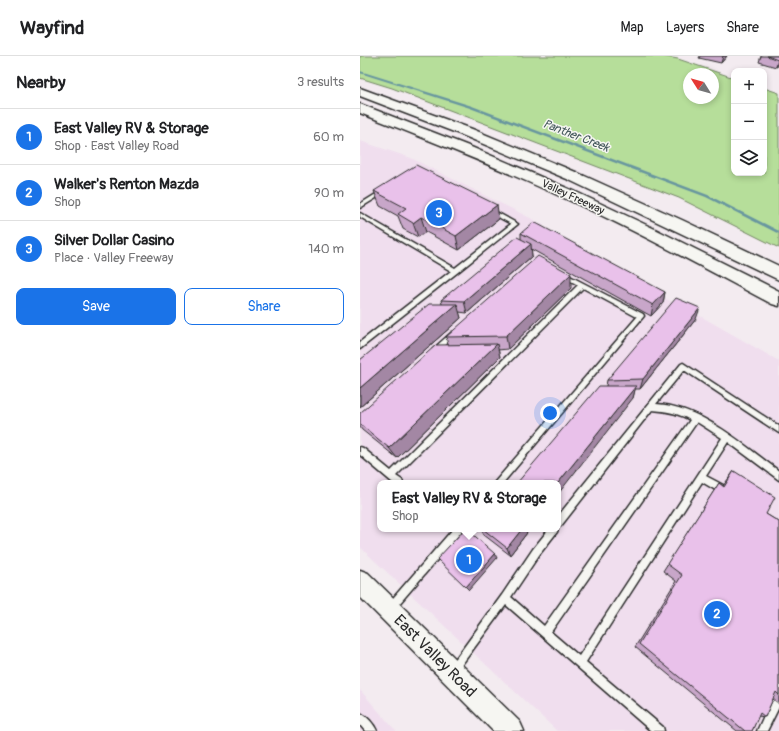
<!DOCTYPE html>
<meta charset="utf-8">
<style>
body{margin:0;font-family:Pangolin,sans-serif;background:#f6f6f6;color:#202124}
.controls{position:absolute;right:12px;top:12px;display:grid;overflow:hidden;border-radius:8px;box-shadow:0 2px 6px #0003}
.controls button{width:36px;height:36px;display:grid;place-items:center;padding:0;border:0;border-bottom:1px solid #e0e0e0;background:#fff;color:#202124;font:20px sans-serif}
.compass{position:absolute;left:323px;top:12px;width:36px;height:36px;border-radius:50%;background:#fff;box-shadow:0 2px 6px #0003;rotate:307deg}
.you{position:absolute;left:190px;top:357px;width:14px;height:14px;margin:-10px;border:3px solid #fff;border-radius:50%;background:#1a73e8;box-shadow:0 0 0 6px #1a73e833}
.badge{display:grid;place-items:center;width:26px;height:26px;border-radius:50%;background:#1a73e8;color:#fff;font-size:13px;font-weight:700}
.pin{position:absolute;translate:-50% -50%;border:2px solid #fff;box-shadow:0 1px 4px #0006}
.popup{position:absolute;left:17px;top:424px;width:184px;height:52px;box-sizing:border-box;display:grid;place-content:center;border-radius:8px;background:#fff;filter:drop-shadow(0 1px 3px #0005);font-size:13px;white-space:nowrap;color:#757577}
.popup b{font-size:15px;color:#202124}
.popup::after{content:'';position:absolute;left:50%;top:100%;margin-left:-8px;border:8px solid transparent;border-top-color:#fff}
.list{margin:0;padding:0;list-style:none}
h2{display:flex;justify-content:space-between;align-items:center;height:52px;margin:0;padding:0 16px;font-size:17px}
h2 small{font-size:13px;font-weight:400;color:#757577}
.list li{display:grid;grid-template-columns:26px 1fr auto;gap:12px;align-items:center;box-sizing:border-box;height:56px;padding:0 16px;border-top:1px solid #e0e0e0}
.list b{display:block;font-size:15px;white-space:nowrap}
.list p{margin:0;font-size:13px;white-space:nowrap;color:#757577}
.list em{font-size:13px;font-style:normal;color:#757577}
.actions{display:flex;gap:8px;padding:12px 16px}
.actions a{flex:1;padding:9px 0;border:1px solid #1a73e8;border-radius:8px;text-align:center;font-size:14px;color:#1a73e8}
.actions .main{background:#1a73e8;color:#fff}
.icon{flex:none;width:22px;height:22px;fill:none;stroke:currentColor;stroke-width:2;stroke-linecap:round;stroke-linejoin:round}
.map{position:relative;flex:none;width:419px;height:675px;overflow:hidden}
header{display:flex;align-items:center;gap:24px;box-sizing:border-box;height:56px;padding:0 20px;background:#fff;border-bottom:1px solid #e0e0e0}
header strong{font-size:19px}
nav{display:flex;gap:22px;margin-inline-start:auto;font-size:14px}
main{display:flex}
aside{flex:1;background:#fff}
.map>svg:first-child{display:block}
.built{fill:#f0deee;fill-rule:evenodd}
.green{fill:#b6de9a;stroke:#708462;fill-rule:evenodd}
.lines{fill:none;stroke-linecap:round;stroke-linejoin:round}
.stream{fill:#67969f;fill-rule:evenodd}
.service-casing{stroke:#2b2b2b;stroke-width:3}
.tertiary-casing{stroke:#2b2b2b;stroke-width:3}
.motorway-casing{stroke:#2b2b2b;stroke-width:3}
.service{fill:#f6f6f2;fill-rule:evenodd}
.tertiary{fill:#f6f6f2;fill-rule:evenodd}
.motorway{fill:#f6f6f2;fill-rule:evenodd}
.wall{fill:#c8a6c9;stroke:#2b2b2b}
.shaded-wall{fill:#a387a4;stroke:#2b2b2b}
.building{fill:#e9c1ea;stroke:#2b2b2b}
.labels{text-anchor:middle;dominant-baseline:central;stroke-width:3;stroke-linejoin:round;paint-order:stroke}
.far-street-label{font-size:11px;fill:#2b2b2b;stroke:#f6f6f2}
.far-water-label{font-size:12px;font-style:italic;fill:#44585b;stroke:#f6f6f2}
.near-street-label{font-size:16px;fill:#2b2b2b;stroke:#f6f6f2}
</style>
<header>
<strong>Wayfind</strong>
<nav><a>Map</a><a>Layers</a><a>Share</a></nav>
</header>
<main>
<aside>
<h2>Nearby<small>3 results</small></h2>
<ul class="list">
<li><span class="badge">1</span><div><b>East Valley RV &amp; Storage</b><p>Shop · East Valley Road</p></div><em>60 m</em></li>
<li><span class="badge">2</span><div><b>Walker's Renton Mazda</b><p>Shop</p></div><em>90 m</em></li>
<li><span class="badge">3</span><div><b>Silver Dollar Casino</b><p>Place · Valley Freeway</p></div><em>140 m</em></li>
</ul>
<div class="actions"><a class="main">Save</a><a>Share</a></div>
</aside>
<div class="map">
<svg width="419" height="675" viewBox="0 0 419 675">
<rect width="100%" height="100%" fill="#f3ebf0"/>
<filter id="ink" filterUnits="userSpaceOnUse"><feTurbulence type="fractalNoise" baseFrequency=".025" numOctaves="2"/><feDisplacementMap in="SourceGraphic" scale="8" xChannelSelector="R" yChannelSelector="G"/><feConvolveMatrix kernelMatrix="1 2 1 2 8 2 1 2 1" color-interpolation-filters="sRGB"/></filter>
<g filter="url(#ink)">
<path class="built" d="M 0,85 L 51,102 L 184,169 L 175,177 L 342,261 L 419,305 L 419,675 L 197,675 L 0,491 ZM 20,427 L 198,427 L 198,473 L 20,473 Z
M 0,634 L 36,675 L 0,675 Z"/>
<path class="green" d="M 0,0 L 301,0 L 318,3 L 374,22 L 374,117 L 404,117 L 404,32 L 419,37 L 419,192 L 319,142 L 32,32 L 0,22 ZM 329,18 L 353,18 L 353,42 L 329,42 Z"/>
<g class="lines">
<path class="stream" d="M 0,15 L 112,50 L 348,139 L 419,175 L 419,178 L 346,141 L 110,52 L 0,17 Z"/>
<g class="service-casing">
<path id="service" d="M 24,133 L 27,135 L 26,136 L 0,152 L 0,148 Z
M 131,153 L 158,168 L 98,216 L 0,293 L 0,286 L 91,215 L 0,161 L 0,157 L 95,212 L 151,168 L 129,156 L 128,155 Z
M 204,217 L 283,258 L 284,260 L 143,427 L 134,427 L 277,261 L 223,232 L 36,420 L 42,424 L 43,427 L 33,427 L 0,399 L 0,391 L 3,392 L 31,415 L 218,229 L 202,220 L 201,219 Z
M 92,276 L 94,276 L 97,278 L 77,297 L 73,297 L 72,295 L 73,293 Z
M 323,307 L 419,370 L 419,377 L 324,314 L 296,348 C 341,350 385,390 419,415 L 419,424 L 368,386 L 346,420 L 365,430 L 366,433 L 365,436 L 362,437 L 359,436 L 342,426 L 226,606 L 303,671 L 304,675 L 291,675 L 146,549 L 97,615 L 94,617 L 91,615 L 89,612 L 91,609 L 142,539 L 173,493 L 189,473 L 198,473 L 197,476 L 179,499 L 151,541 L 184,570 L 330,364 C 318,357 306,355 292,354 L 201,470 L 198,471 L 198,460 L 321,308 ZM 337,366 L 362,382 L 219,600 L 191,576 Z
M 93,473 L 102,473 L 101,476 L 33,555 L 30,557 L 27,555 L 25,552 L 27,549 Z
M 416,641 L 419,642 L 419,651 L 407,675 L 397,675 L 412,642 Z
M 0,657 C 7,660 14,668 17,675 L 5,675 L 0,669 Z"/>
</g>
<g class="tertiary-casing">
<path id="tertiary" d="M 0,514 L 8,517 L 160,666 L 164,675 L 133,675 L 0,541 Z"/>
</g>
<g class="motorway-casing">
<path id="motorway" d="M 0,32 L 112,73 L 218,117 L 322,164 L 419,210 L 419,224 L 207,123 L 102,79 L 0,40 Z
M 0,48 L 111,91 L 216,136 L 295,173 L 419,235 L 419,250 L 412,248 C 352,216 293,184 232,155 C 156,119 78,87 0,57 Z"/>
</g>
<use href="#service" class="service"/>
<use href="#tertiary" class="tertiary"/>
<use href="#motorway" class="motorway"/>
</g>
<path class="wall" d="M 340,0 L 367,0 L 361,7 L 339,2 Z
M 401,0 L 419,0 L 419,9 L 416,11 L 399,6 Z
M 14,135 L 139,163 L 99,194 L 66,176 L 58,181 L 43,173 L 38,160 L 20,150 Z
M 161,177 L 305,236 L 303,247 L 291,260 L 171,193 L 172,200 L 107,257 L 99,256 L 101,262 L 0,351 L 0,304 L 82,248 L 81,244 L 161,183 Z
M 211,232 L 148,293 L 138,294 L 140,301 L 37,402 L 2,374 L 0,371 L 0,357 L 88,289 L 86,281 Z
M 336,263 L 280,333 L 275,333 L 273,342 L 246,330 L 247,324 Z
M 374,415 L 406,458 L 419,466 L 419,648 L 413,643 L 405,661 L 398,660 L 392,675 L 377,675 L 275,591 L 316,525 L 303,515 L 359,427 L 363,430 Z
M 121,473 L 170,473 L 150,499 L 124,479 Z"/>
<path class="shaded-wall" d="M 363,0 L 367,0 L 361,7 Z
M 419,3 L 419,9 L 416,11 L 418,4 Z
M 137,149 L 139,163 L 99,194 L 96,180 Z
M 61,161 L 66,176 L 58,181 L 53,167 Z
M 171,188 L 172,200 L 107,257 L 104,245 Z
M 211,218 L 211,232 L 148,293 L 146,280 Z
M 305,236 L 303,247 L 291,260 L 293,249 Z
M 97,248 L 101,262 L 0,351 L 0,332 Z
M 340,252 L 336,263 L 280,333 L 283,323 Z
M 137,288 L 140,301 L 37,402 L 29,392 Z
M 276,330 L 273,342 L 198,438 L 198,427 Z
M 162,473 L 170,473 L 150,499 L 147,492 Z
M 135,498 L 137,502 L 109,534 L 106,531 Z"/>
<path class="building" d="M 407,0 L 419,0 L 419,3 L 418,4 Z
M 56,109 L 137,149 L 96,180 L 61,161 L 53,167 L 38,158 L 46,152 L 14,135 Z
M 174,166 L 305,236 L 293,249 L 161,177 Z
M 157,181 L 171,188 L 104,245 L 81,244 Z
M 178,200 L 211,218 L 146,280 L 86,281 Z
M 316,242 L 340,252 L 283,323 L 247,324 Z
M 69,248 L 97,248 L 0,332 L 0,304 Z
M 137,288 L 29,392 L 0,368 L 0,357 L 76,289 Z
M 239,330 L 276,330 L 198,427 L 157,427 Z
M 374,415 L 415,441 L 406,458 L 419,466 L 419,639 L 416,636 L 405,661 L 400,657 L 392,675 L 385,675 L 279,588 L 322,519 L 307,508 L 359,427 L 364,431 Z
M 105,473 L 107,473 L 135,498 L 106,531 L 77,503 Z
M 123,473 L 162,473 L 147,492 Z"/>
</g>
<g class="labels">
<g class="far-street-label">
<text transform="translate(213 141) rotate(25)">Valley Freeway</text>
</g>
<g class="far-water-label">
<text transform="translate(216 80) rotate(21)">Panther Creek</text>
</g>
<g class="near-street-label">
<text transform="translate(75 600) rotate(45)">East Valley Road</text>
</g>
</g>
</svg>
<div class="controls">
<button>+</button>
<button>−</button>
<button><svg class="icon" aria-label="layers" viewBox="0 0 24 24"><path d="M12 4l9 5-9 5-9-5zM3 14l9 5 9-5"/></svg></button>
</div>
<svg class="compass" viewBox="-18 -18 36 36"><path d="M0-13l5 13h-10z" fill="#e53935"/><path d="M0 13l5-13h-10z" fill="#757577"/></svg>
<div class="you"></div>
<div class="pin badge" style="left:109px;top:504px">1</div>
<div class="popup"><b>East Valley RV &amp; Storage</b>Shop</div>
<div class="pin badge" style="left:357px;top:558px">2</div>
<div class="pin badge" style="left:79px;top:157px">3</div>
</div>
</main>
